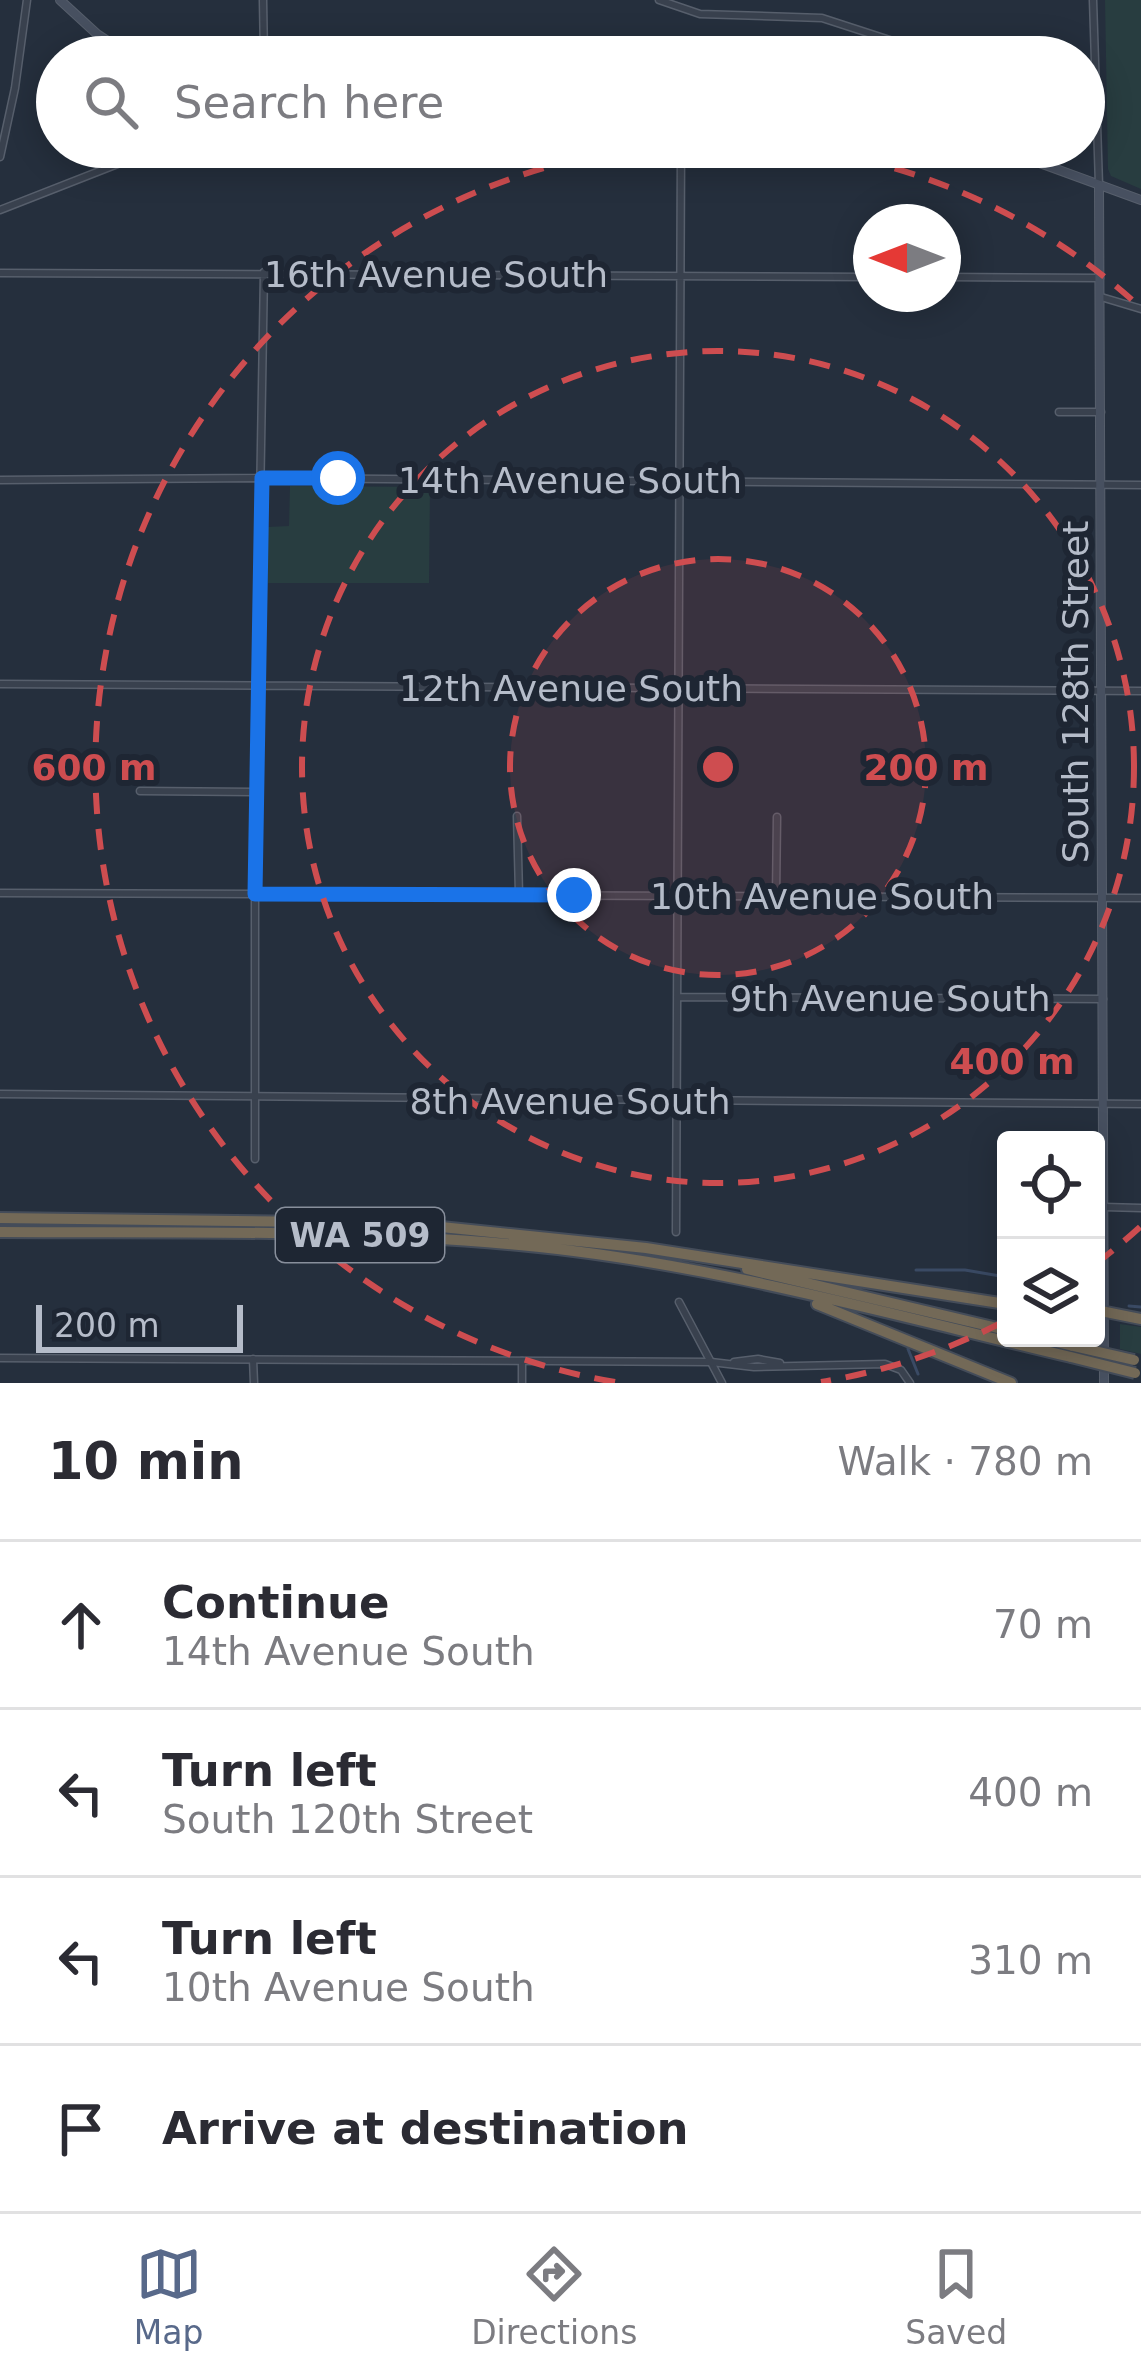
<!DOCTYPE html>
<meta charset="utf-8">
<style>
body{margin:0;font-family:"DejaVu Sans",sans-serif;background:#f2f2f3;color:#2b2b33}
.controls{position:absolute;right:36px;bottom:36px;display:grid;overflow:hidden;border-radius:12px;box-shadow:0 6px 30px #0003}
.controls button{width:108px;height:108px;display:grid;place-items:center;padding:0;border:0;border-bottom:3px solid #e1e1e2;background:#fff;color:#2b2b33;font:60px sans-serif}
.compass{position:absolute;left:853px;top:204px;width:108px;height:108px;border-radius:50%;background:#fff;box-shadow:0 6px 30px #0003;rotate:270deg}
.scale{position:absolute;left:36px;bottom:30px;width:207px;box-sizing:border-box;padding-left:12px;border:6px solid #b5bcc9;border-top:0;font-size:33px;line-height:42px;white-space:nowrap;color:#b5bcc9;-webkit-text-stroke:9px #1e2633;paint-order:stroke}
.stop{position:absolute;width:36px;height:36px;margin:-27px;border:9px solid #1a73e8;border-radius:50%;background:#fff}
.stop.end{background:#1a73e8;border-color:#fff;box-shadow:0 3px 12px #0008}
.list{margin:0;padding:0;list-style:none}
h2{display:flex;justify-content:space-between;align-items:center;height:156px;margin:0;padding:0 48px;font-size:51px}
h2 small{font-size:39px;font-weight:400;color:#7c7c81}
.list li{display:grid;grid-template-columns:78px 1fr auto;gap:36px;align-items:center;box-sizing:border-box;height:168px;padding:0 48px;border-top:3px solid #e1e1e2}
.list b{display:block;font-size:45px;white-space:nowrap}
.list p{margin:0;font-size:39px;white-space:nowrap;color:#7c7c81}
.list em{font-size:39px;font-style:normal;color:#7c7c81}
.icon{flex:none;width:66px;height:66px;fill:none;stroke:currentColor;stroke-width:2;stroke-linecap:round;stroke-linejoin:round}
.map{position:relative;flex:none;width:1141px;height:1383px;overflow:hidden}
.search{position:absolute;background:#fff;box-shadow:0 6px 30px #0003;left:36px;right:36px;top:36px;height:132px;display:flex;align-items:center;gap:30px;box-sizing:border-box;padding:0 42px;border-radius:66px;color:#7c7c81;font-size:45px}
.sheet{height:828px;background:#fff}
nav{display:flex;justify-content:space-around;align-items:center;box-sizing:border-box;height:168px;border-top:3px solid #e1e1e2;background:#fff;font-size:33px;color:#7c7c81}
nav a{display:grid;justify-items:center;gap:6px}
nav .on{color:#58698a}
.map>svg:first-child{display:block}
.green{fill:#283d40}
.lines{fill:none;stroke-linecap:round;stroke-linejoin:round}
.stream{stroke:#3a4a64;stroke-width:3}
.minor-casing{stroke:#575f6c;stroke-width:9}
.tertiary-casing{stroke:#575f6c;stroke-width:9}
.secondary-casing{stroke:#575f6c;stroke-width:10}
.motorway-casing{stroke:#444c59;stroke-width:14}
.minor{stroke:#39414e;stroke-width:6}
.tertiary{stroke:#39414e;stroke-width:6}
.secondary{stroke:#475060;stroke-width:8}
.motorway{stroke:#736957;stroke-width:10}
.motorway-bridge-casing{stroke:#444c59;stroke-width:14;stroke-linecap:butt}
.motorway-bridge{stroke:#736957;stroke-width:10}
.route{stroke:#1a73e8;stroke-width:15}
.ring{fill:none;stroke:#ce4d50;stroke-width:6;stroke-dasharray:21 15}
.labels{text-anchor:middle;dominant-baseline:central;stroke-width:12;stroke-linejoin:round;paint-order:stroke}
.shield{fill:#1e2633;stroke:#888f9c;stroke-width:3}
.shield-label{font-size:33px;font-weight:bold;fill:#b5bcc9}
.street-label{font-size:36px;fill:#b5bcc9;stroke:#1e2633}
.centre{fill:#ce4d50;stroke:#1e2633;stroke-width:6}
.ring-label{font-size:36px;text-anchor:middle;font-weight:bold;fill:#ce4d50;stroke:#1e2633;stroke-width:12;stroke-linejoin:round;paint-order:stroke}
</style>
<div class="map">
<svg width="1141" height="1383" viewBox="0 0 1141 1383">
<rect width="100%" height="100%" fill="#252f3d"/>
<path class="green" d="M 1105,0 L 1141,0 L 1141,189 L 1111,176 L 1108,169 Z
M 290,486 L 430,487 L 429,583 L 268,583 L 268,527 L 289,526 Z
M 1120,1324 L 1141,1327 L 1141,1354 L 1120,1349 Z"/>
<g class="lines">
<path class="stream" d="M 916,1270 L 965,1270 L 1006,1277
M 1129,1306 L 1141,1307
M 908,1349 L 918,1374"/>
<g class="minor-casing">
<path id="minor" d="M 659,0 L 700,14 L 822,18 L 942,57
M 0,273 L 871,277
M 943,277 L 1100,278
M 1101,297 L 1141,309
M 1059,412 L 1101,412
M 0,480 L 262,478 L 1141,485
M 0,684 L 1141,691
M 140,791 L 255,792
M 517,816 L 519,894
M 0,893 L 1141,898
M 776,896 L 777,817
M 677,997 L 1103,999
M 255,1159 L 255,792 L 264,272
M 1104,1207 L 1141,1208
M 676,1232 L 681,147
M 679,1302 L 722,1383
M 253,1359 L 254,1383
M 522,1361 L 522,1383"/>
</g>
<g class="tertiary-casing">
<path id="tertiary" d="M 263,0 L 264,57
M 1093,0 L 1099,185
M 0,157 L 15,88 L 27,0
M 0,210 L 161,147
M 0,1094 L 1141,1104
M 0,1358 L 711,1362 L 754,1367 L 885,1364 L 901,1370 L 910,1383
M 734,1362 L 758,1359 L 780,1363"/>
</g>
<g class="secondary-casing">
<path id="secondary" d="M 60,0 L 97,34 L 132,57
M 629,57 L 680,53 L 734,57
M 996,147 L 1141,200
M 1099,185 L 1104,1383"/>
</g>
<g class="motorway-casing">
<path id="motorway" d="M 0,1218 L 402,1223 L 646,1248 L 1006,1304
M 0,1232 C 173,1233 346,1229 519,1245 C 705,1262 889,1314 1071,1357
M 747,1269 L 1006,1330
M 817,1304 L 1011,1383
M 1096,1310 L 1141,1319
M 1040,1338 L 1073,1346"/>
</g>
<use href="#minor" class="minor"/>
<use href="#tertiary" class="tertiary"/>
<use href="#secondary" class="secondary"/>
<use href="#motorway" class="motorway"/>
<g class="motorway-bridge-casing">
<path id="motorway-bridge" d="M 1073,1346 L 1134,1360
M 1071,1357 L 1135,1373"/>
</g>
<use href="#motorway-bridge" class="motorway-bridge"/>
</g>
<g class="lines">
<path class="route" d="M 338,478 L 262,478 L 255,894 L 574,895"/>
</g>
<circle cx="718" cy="767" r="208" fill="#ce4d50" fill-opacity=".12"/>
<g class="ring">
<circle cx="718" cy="767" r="208"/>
<circle cx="718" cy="767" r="416"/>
<path d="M1140 1227A624 624 0 0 1 1098 1262M1001 1323A624 624 0 0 1 821 1382M615 1382A624 624 0 0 1 647 147M789 147A624 624 0 0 1 1140 307"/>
</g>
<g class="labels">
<rect class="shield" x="276" y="1208" width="168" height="54" rx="9"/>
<g class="shield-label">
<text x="360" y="1235">WA 509</text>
</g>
<g class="street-label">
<text x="436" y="274">16th Avenue South</text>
<text x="570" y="480">14th Avenue South</text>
<text x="571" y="688">12th Avenue South</text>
<text transform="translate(1075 692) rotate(-90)">South 128th Street</text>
<text x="822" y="896">10th Avenue South</text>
<text x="890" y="998">9th Avenue South</text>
<text x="570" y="1101">8th Avenue South</text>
</g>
</g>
<circle cx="718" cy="767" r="18" class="centre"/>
<g class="ring-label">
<text x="926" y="780">200 m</text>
<text x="94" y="780">600 m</text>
<text x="1012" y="1074">400 m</text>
</g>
</svg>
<div class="controls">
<button><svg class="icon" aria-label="locate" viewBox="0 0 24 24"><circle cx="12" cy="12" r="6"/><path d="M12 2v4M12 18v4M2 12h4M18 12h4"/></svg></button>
<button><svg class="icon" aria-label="layers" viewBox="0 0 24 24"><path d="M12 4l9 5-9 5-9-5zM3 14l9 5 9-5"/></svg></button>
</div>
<svg class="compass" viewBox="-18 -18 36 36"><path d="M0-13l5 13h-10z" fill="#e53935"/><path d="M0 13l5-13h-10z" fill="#7c7c81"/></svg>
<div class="scale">200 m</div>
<div class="stop" style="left:338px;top:478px"></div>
<div class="stop end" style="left:574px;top:895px"></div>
<div class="search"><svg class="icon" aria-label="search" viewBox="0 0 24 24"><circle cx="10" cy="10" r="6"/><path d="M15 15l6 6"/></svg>Search here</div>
</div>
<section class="sheet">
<h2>10 min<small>Walk · 780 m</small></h2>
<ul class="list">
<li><svg class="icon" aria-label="ahead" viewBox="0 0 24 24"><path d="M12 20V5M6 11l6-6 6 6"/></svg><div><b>Continue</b><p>14th Avenue South</p></div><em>70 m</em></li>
<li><svg class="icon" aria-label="left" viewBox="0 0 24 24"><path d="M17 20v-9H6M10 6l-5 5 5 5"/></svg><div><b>Turn left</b><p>South 120th Street</p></div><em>400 m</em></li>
<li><svg class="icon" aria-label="left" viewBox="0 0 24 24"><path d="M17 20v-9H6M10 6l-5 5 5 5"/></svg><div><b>Turn left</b><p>10th Avenue South</p></div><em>310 m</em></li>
<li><svg class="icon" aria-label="arrive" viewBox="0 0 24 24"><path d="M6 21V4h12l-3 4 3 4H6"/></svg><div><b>Arrive at destination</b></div></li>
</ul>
</section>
<nav>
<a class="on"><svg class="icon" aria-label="map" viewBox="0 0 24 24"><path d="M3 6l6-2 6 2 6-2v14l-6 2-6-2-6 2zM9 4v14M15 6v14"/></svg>Map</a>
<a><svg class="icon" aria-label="directions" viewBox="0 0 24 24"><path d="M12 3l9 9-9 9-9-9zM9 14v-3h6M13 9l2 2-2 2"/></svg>Directions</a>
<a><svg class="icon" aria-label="saved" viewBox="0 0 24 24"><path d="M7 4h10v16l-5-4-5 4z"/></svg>Saved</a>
</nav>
